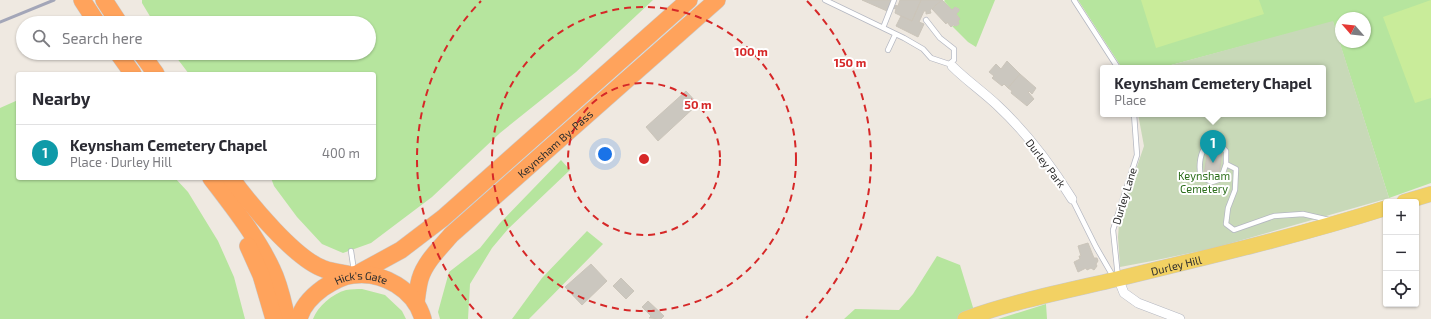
<!DOCTYPE html>
<meta charset="utf-8">
<style>
body{margin:0;font-family:"Exo 2",sans-serif;background:#f2f2f3;color:#2b2b33}
.controls{position:absolute;right:12px;bottom:12px;display:grid;overflow:hidden;border-radius:4px;box-shadow:0 1px 3px #0004}
.controls button{width:36px;height:36px;display:grid;place-items:center;padding:0;border:0;border-bottom:1px solid #e1e1e2;background:#fff;color:#2b2b33;font:20px sans-serif}
.compass{position:absolute;left:1335px;top:12px;width:36px;height:36px;border-radius:50%;background:#fff;box-shadow:0 1px 3px #0004;rotate:298deg}
.you{position:absolute;left:605px;top:154px;width:14px;height:14px;margin:-10px;border:3px solid #fff;border-radius:50%;background:#1a73e8;box-shadow:0 0 0 6px #1a73e833}
.badge{display:grid;place-items:center;width:26px;height:26px;border-radius:50%;background:#2563eb;color:#fff;font-size:13px;font-weight:700}
.pin{position:absolute;translate:-50% -33px;filter:drop-shadow(0 1px 2px #0008)}
.pin::after{content:'';position:absolute;top:21px;width:14px;height:12px;background:inherit;clip-path:polygon(0 0,100% 0,50% 100%)}
.popup{position:absolute;left:1100px;top:65px;width:226px;height:52px;box-sizing:border-box;display:grid;place-content:center;border-radius:4px;background:#fff;filter:drop-shadow(0 1px 3px #0005);font-size:13px;white-space:nowrap;color:#7c7c81}
.popup b{font-size:15px;color:#2b2b33}
.popup::after{content:'';position:absolute;left:50%;top:100%;margin-left:-8px;border:8px solid transparent;border-top-color:#fff}
.list{margin:0;padding:0;list-style:none}
h2{display:flex;justify-content:space-between;align-items:center;height:52px;margin:0;padding:0 16px;font-size:17px}
h2 small{font-size:13px;font-weight:400;color:#7c7c81}
.list li{display:grid;grid-template-columns:26px 1fr auto;gap:12px;align-items:center;box-sizing:border-box;height:56px;padding:0 16px;border-top:1px solid #e1e1e2}
.list b{display:block;font-size:15px;white-space:nowrap}
.list p{margin:0;font-size:13px;white-space:nowrap;color:#7c7c81}
.list em{font-size:13px;font-style:normal;color:#7c7c81}
.icon{flex:none;width:22px;height:22px;fill:none;stroke:currentColor;stroke-width:2;stroke-linecap:round;stroke-linejoin:round}
.map{position:relative;flex:none;width:1431px;height:319px;overflow:hidden}
.search{position:absolute;background:#fff;box-shadow:0 1px 3px #0004;left:16px;top:16px;width:360px;height:44px;display:flex;align-items:center;gap:10px;box-sizing:border-box;padding:0 14px;border-radius:22px;color:#7c7c81;font-size:15px}
.panel{position:absolute;background:#fff;box-shadow:0 1px 3px #0004;left:16px;top:72px;width:360px;height:108px;border-radius:4px}
.map>svg:first-child{display:block}
.green{fill:#b6e59e;fill-rule:evenodd}
.cemetery{fill:#c8d9b8}
.pitch{fill:#c9ec9a}
.building{fill:#cbc7bf;stroke:#cbc5ba}
.lines{fill:none;stroke-linecap:round;stroke-linejoin:round}
.lane-casing{stroke:#b4b7c1;stroke-width:6}
.street-casing{stroke:#b4b7c1;stroke-width:10}
.primary-casing{stroke:#c9c9c9;stroke-width:16}
.highway-casing{stroke:#c9c9c9;stroke-width:18}
.lane{stroke:#fff;stroke-width:4.5}
.street{stroke:#fff;stroke-width:9}
.primary{stroke:#f2d163;stroke-width:15}
.highway{stroke:#ffa35c;stroke-width:17}
.rail{stroke:#a3a6b8;stroke-width:3}
.ring{fill:none;stroke:#d62828;stroke-width:2;stroke-dasharray:7 5}
.labels{text-anchor:middle;dominant-baseline:central;stroke-width:4;stroke-linejoin:round;paint-order:stroke}
.street-label{font-size:11px;fill:#2e2e2e;stroke:#fff}
.park-label{font-size:11px;fill:#2c6e1b;stroke:#fff}
.centre{fill:#d62828;stroke:#fff;stroke-width:2}
.ring-label{font-size:12px;text-anchor:middle;font-weight:bold;fill:#d62828;stroke:#fff;stroke-width:4;stroke-linejoin:round;paint-order:stroke}
</style>
<div class="map">
<svg width="1431" height="319" viewBox="0 0 1431 319">
<rect width="100%" height="100%" fill="#efe9e1"/>
<path class="green" d="M 142,0 L 653,0 L 576,72 L 500,133 L 432,197 L 371,243 L 343,253 L 322,244 L 297,217 L 274,186 L 271,178 L 374,178 L 374,74 L 189,74 L 173,53 L 369,53 L 369,23 L 154,23 L 142,3 Z
M 945,0 L 995,0 L 976,47 L 968,42 L 952,26 L 956,26 L 959,24 L 958,21 L 960,19 L 956,14 L 959,9 L 955,7 L 952,10 L 944,1 Z
M 1078,0 L 1431,0 L 1431,183 L 1389,198 L 1333,22 L 1160,68 L 1122,68 ZM 1341,18 L 1365,18 L 1365,42 L 1341,42 Z
M 18,100 L 18,178 L 175,178 L 188,192 L 218,241 L 234,277 L 245,319 L 0,319 L 0,108 Z
M 561,160 L 570,170 L 508,229 L 492,248 L 470,284 L 468,319 L 440,319 L 438,312 L 449,272 L 480,248 L 500,223 Z
M 587,231 L 603,244 L 529,319 L 512,319 L 542,278 Z
M 937,256 L 960,265 L 975,314 L 974,319 L 844,319 L 855,309 L 899,310 L 913,294 Z
M 362,289 L 385,295 L 402,311 L 406,319 L 313,319 C 318,306 332,294 346,290 C 351,289 357,289 362,289 Z
M 1046,304 L 1047,319 L 998,319 Z"/>
<path class="cemetery" d="M 1333,21 L 1389,198 L 1214,248 L 1152,261 L 1120,267 L 1118,237 L 1119,224 L 1127,203 L 1127,196 L 1144,146 L 1138,114 L 1323,114 L 1323,68 L 1160,68 Z"/>
<path class="pitch" d="M 1141,0 L 1259,0 L 1264,14 L 1156,48 Z
M 1431,0 L 1431,98 L 1415,103 L 1383,17 Z"/>
<path class="building" d="M 862,0 L 891,0 L 887,11 Z
M 900,0 L 921,0 L 912,21 L 895,13 L 896,9 L 893,8 L 894,5 L 898,6 Z
M 921,0 L 942,0 L 930,10 L 931,13 L 926,14 L 926,11 L 924,11 L 919,22 L 924,24 L 918,37 L 896,26 L 901,16 L 912,21 Z
M 942,0 L 952,10 L 955,7 L 959,9 L 959,11 L 956,14 L 960,19 L 958,21 L 959,24 L 956,26 L 953,25 L 951,27 L 947,22 L 946,24 L 932,9 Z
M 1007,61 L 1020,74 L 1008,88 L 1004,84 L 1002,86 L 992,78 L 994,76 L 989,72 L 996,64 L 1001,69 Z
M 1020,74 L 1036,88 L 1032,94 L 1029,91 L 1028,92 L 1034,99 L 1027,106 L 1011,93 L 1012,91 L 1008,88 Z
M 686,91 L 698,104 L 658,141 L 646,127 Z
M 1208,149 L 1222,151 L 1219,177 L 1204,175 Z
M 1088,243 L 1094,258 L 1097,258 L 1098,261 L 1096,264 L 1097,266 L 1094,270 L 1091,268 L 1087,270 L 1086,268 L 1078,272 L 1074,262 L 1080,259 L 1079,256 L 1081,256 L 1078,246 Z
M 591,264 L 607,281 L 582,305 L 565,287 Z
M 621,278 L 634,291 L 626,299 L 613,286 Z
M 648,301 L 664,316 L 661,319 L 649,318 L 651,316 L 642,307 Z"/>
<g class="lines">
<g class="lane-casing">
<path id="lane" d="M 825,0 L 904,38 L 923,49 L 931,58 L 949,64 L 952,66
M 1074,0 L 1118,68
M 926,20 L 940,38 L 954,49 L 954,60 L 949,64
M 883,28 L 894,0
M 888,50 L 895,35
M 1226,164 L 1226,151 C 1206,128 1196,159 1201,177 L 1212,182 L 1221,179 L 1226,164 L 1236,169 L 1235,190 L 1228,208 L 1226,224 L 1234,230 L 1274,216 L 1303,214 L 1329,220
M 1072,199 L 1096,247 L 1114,278
M 351,251 L 354,271
M 1118,277 L 1113,230 L 1137,155 L 1134,114"/>
</g>
<g class="street-casing">
<path id="street" d="M 952,66 C 966,80 982,91 997,105 C 1026,132 1051,165 1072,199
M 1118,278 L 1124,293 L 1138,303 L 1180,319"/>
</g>
<g class="primary-casing">
<g id="primary">
<path d="M 1404,202 L 1431,194"/>
<path id="s1" d="M 965,319 C 1015,301 1066,291 1117,279 C 1207,257 1298,236 1386,208"/>
</g>
</g>
<g class="highway-casing">
<g id="highway">
<path d="M 82,0 L 97,23"/>
<path d="M 104,0 L 119,23"/>
<path d="M 118,53 L 133,74"/>
<path d="M 141,53 L 156,74"/>
<path d="M 211,178 C 233,207 257,237 272,269 C 280,285 283,302 287,319"/>
<path d="M 231,178 C 249,203 295,259 324,269 C 332,272 342,273 351,275"/>
<path d="M 248,246 L 261,275 L 274,319"/>
<path d="M 357,274 L 401,250 L 443,218 L 689,0"/>
<path id="s2" d="M 416,303 C 417,295 418,286 420,279 C 425,262 440,248 451,235 L 717,0"/>
<path id="s3" d="M 299,319 C 302,306 312,296 323,288 C 332,282 342,276 353,275 C 383,271 415,290 423,319"/>
</g>
</g>
<use href="#lane" class="lane"/>
<use href="#street" class="street"/>
<use href="#primary" class="primary"/>
<use href="#highway" class="highway"/>
<path class="rail" d="M 0,22 L 54,0"/>
</g>
<g class="ring">
<circle cx="644" cy="159" r="76"/>
<circle cx="644" cy="159" r="152"/>
<path d="M482 318A227 227 0 0 1 481 1M807 1A227 227 0 0 1 806 318"/>
</g>
<g class="labels">
<g class="street-label">
<text stroke="none"><textPath href="#s2" startOffset="217">Keynsham By-Pass</textPath></text>
<text transform="translate(1046 163) rotate(53)">Durley Park</text>
<text transform="translate(1124 196) rotate(-73)">Durley Lane</text>
<text stroke="none"><textPath href="#s1" startOffset="218">Durley Hill</textPath></text>
<text stroke="none"><textPath href="#s3" startOffset="81">Hick's Gate</textPath></text>
</g>
<g class="park-label">
<text x="1204" y="175">Keynsham<tspan x="1204" dy="13">Cemetery</tspan></text>
</g>
</g>
<circle cx="644" cy="159" r="6" class="centre"/>
<g class="ring-label">
<text x="751" y="56">100 m</text>
<text x="850" y="67">150 m</text>
<text x="698" y="109">50 m</text>
</g>
</svg>
<div class="controls">
<button>+</button>
<button>−</button>
<button><svg class="icon" aria-label="locate" viewBox="0 0 24 24"><circle cx="12" cy="12" r="6"/><path d="M12 2v4M12 18v4M2 12h4M18 12h4"/></svg></button>
</div>
<svg class="compass" viewBox="-18 -18 36 36"><path d="M0-13l5 13h-10z" fill="#e53935"/><path d="M0 13l5-13h-10z" fill="#7c7c81"/></svg>
<div class="you"></div>
<div class="pin badge" style="left:1213px;top:163px;background:#0f9aa8">1</div>
<div class="popup"><b>Keynsham Cemetery Chapel</b>Place</div>
<div class="search"><svg class="icon" aria-label="search" viewBox="0 0 24 24"><circle cx="10" cy="10" r="6"/><path d="M15 15l6 6"/></svg>Search here</div>
<section class="panel">
<h2>Nearby<small></small></h2>
<ul class="list">
<li><span class="badge" style="background:#0f9aa8">1</span><div><b>Keynsham Cemetery Chapel</b><p>Place · Durley Hill</p></div><em>400 m</em></li>
</ul>
</section>
</div>
